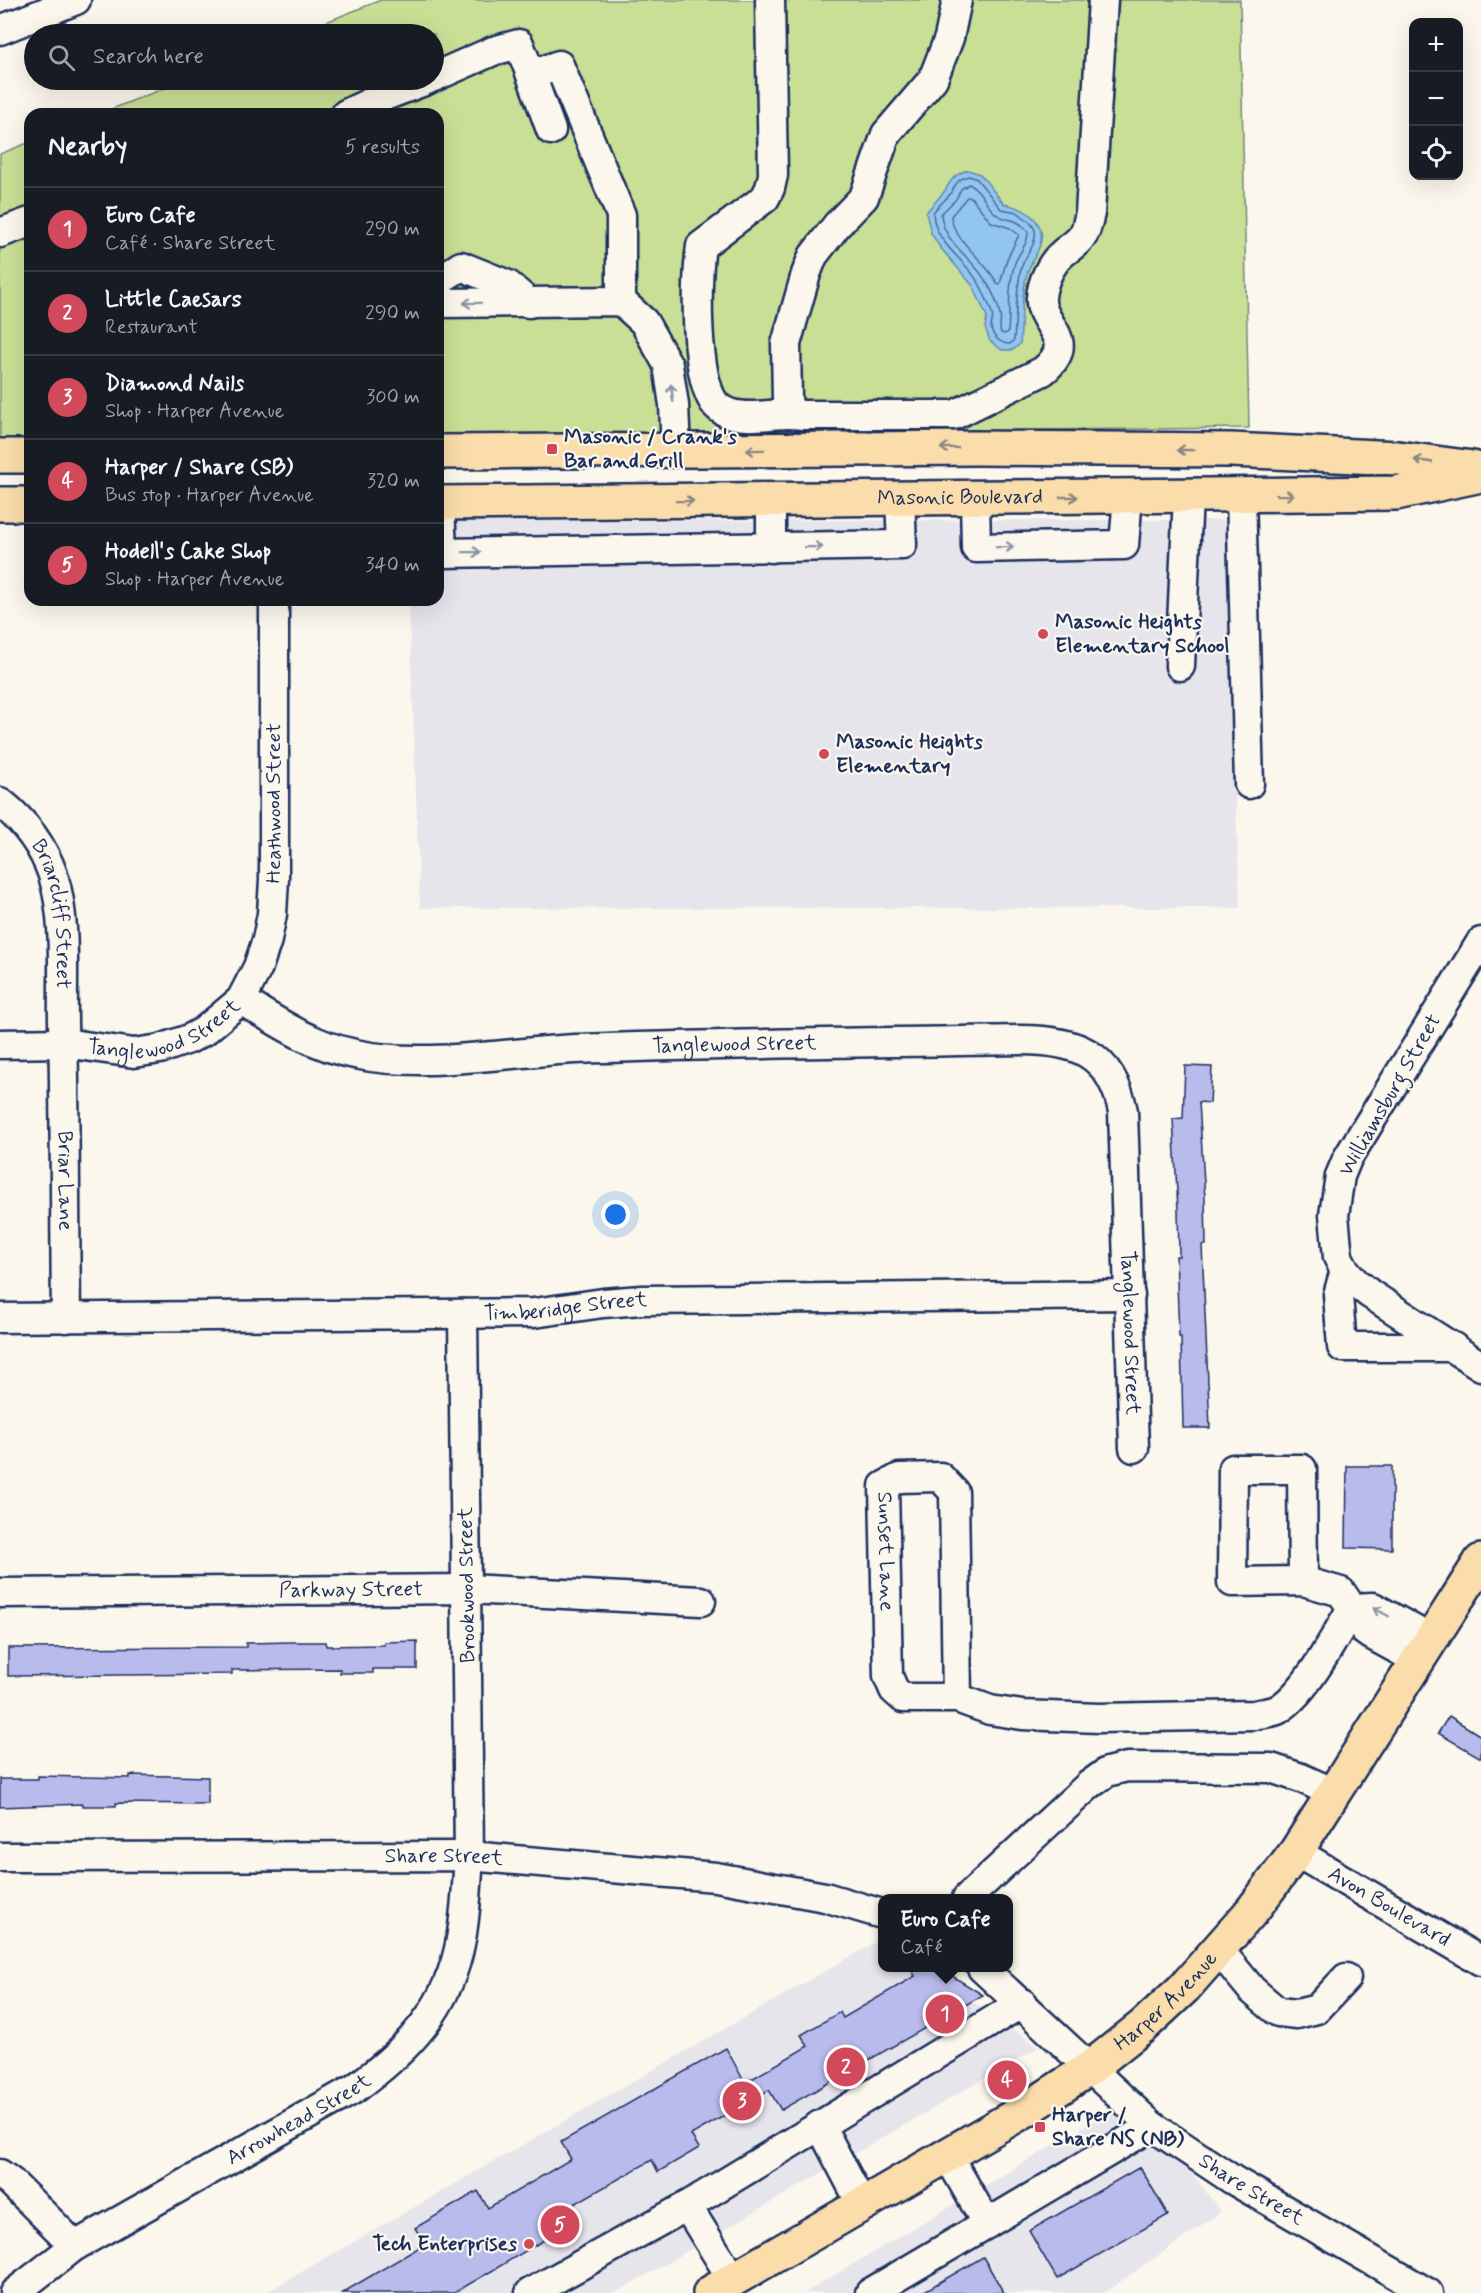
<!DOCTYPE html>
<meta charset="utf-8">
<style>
body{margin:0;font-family:Mynerve,sans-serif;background:#242831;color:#f1f3f6}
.controls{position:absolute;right:18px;top:18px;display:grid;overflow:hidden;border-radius:12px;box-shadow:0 6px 24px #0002}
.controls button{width:54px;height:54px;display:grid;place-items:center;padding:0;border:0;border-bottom:2px solid #363941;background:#171b24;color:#f1f3f6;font:30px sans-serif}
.you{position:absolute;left:616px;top:1215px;width:21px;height:21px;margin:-15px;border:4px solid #fff;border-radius:50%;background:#1a73e8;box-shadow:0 0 0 9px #1a73e833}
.badge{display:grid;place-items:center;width:39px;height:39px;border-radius:50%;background:#d1495b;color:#fff;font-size:20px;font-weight:700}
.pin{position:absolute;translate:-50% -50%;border:3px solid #fff;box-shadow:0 2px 6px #0006}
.popup{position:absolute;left:878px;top:1894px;width:135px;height:78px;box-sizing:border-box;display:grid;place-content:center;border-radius:12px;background:#171b24;filter:drop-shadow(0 2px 4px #0005);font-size:20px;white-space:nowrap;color:#9ea1a6}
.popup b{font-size:22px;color:#f1f3f6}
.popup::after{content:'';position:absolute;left:50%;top:100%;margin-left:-12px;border:12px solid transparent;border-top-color:#171b24}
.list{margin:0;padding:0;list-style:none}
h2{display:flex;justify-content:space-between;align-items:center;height:78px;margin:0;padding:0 24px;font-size:26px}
h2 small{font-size:20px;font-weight:400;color:#9ea1a6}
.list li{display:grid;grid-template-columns:39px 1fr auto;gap:18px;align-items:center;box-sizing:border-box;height:84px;padding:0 24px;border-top:2px solid #363941}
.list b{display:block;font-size:22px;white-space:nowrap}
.list p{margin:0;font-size:20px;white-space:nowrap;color:#9ea1a6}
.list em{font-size:20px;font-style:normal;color:#9ea1a6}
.icon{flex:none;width:33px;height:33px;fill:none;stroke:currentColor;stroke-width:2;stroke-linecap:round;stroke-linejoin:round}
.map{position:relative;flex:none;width:1481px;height:2293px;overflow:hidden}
.search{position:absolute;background:#171b24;box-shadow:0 6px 24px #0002;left:24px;top:24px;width:420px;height:66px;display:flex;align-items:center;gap:15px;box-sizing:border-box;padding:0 21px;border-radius:33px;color:#9ea1a6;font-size:22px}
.panel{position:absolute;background:#171b24;box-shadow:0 6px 24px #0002;left:24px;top:108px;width:420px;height:498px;border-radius:18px}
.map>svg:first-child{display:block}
.built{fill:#e7e5ec}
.green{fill:#c9df95;stroke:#72877a;stroke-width:1.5}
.water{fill:#92c5ef;stroke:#6289b5;stroke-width:1.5}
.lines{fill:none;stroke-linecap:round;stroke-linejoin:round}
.shore{stroke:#4b6b98;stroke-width:1.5}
.building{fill:#b9bbec;stroke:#1b2f5e;stroke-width:1.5}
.minor-casing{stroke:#1b2f5e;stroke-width:33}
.major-casing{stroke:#1b2f5e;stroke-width:38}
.minor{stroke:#fbf7ec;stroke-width:28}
.major{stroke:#faddab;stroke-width:33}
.oneway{stroke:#8b93a5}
.oneway2{stroke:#8a8684}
.poi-dot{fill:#d1495b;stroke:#fbf7ec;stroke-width:2}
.labels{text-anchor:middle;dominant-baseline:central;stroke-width:4.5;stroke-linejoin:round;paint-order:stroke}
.poi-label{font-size:21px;font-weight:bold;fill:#1b2f5e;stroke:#fbf7ec;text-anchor:start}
.street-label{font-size:21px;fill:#1b2f5e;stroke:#fbf7ec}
</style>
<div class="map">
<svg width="1481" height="2293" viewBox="0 0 1481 2293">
<rect width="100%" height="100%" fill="#fbf7ec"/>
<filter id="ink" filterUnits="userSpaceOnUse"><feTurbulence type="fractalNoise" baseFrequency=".0167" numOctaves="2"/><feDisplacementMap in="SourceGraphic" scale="12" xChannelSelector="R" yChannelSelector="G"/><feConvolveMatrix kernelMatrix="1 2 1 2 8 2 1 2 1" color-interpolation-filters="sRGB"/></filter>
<g filter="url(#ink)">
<path class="built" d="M 1225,520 L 1240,908 L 420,908 L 409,600 L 438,600 L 438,521 Z
M 881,1939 L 882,1968 L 923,1968 L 1039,2047 L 615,2293 L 265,2293 Z
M 1119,2102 L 1175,2150 L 1221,2212 L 1104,2293 L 804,2293 L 1081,2129 Z"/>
<path class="green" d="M 381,0 L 1240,0 L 1249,428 L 438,436 L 438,114 L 99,114 L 185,80 L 434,80 L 434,34 L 296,34 Z
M 30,142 L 30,440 L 0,440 L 0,154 Z"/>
<path class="water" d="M 968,170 L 980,174 L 1004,204 C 1026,208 1049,222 1039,248 C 1035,258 1028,266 1026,278 C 1021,299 1022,322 1020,344 L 1013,350 L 1002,350 L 990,341 L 985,328 L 987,317 L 973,286 L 939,246 L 931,233 L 926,213 C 932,204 941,197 946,189 C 952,178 956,174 968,170 Z"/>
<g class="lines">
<path class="shore" d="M 969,176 L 977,179 L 1001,209 L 1017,212 L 1030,222 L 1035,230 C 1037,246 1025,254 1021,269 C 1016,292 1016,316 1014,340 L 1010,344 C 1001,344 992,337 991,327 C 991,322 994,319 992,313 C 989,304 985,296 981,287 C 968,260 935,246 933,213 C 938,205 946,200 951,193 C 956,184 957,179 969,176 Z
M 969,184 C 982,190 985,205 995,213 C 1006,223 1016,215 1028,232 C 1028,245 1019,252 1015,263 C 1008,285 1010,309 1008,332 L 1005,334 L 1001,333 C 998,326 1002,322 1000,315 C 998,303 991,289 985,280 C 972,257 943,243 941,214 L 956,199 L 961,189 Z
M 967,197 L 971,197 L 991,222 L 1010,228 L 1019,235 L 1007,259 L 1000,284 L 997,283 C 986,261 952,239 951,216 Z"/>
</g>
<path class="building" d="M 1185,1066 L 1212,1067 L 1210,1103 L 1199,1102 L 1205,1199 L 1206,1245 L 1202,1245 L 1210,1428 L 1183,1428 L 1181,1337 L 1179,1337 L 1176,1256 L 1179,1256 L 1178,1210 L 1173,1119 L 1183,1118 Z
M 1347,1466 L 1392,1466 L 1392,1549 L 1346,1548 Z
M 417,1641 L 417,1669 L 373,1669 L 373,1673 L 340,1673 L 340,1669 L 232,1670 L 232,1674 L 8,1676 L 8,1648 L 246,1647 L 246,1643 L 292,1642 L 325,1642 L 326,1646 L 384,1645 L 384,1642 Z
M 1449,1716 L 1481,1736 L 1481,1758 L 1438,1733 Z
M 130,1775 L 208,1777 L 208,1804 L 116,1803 L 116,1806 L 83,1806 L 83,1804 L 0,1807 L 0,1779 L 38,1779 L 38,1776 L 130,1778 Z
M 910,1968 L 946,1968 L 949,1974 L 983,1995 L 781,2110 L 769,2090 L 691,2135 L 699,2148 L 658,2172 L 652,2160 L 567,2208 L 575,2222 L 454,2293 L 342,2293 L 425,2244 L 415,2228 L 478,2191 L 488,2208 L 571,2159 L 561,2142 L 726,2048 L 745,2083 L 808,2046 L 801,2035 L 840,2012 L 843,2018 L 915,1976 Z
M 1140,2167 L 1168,2215 L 1057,2279 L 1029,2231 Z
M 983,2257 L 1004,2293 L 921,2293 Z"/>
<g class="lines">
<g class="minor-casing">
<g id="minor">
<path d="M 770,0 L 773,175 L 770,188 L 765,198 L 701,246 C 696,279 694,380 716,405 C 720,409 727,413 732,414 C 755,420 779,411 802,415 L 954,415 L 1043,371 C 1081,340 1038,324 1041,298 C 1042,282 1051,263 1063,253 C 1070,247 1078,243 1083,235 C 1087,229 1088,220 1090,213 L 1103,0"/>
<path d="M 0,30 L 76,0"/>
<path d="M 531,75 L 551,130"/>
<path d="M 434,77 L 493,51 L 519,44 L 531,75 L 559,65 L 621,215 L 621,301"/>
<path d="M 346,114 L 382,97 L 427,80"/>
<path d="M 0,233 L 30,222"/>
<path d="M 438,281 L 461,266 L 508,285 L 529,303"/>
<path d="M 438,303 L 621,301 L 644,322 L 668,365 L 674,405 L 676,451"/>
<path d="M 791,413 L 787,400 L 786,344 L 806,274 L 813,256 L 837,225 L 864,197 L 886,134 L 933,79 L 949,38 L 957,0"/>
<path d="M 1241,495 L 1249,784"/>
<path d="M 975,498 L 976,548 L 1124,545 L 1128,496"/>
<path d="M 771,500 L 771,548"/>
<path d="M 440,503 L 442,553 L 902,545 L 900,498"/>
<path d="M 1180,666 L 1188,496"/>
<path id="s1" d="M 0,802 C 24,821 43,846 53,875 C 67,921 62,973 63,1021 C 65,1120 65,1219 66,1318"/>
<path d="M 1481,942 L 1347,1159 L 1340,1176 L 1334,1215 L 1338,1257 L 1345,1270 L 1355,1282 L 1370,1294 L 1481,1366"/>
<path id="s2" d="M 241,1000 C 277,1022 313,1046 355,1054 C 424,1069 506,1052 576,1049 C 724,1043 873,1043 1021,1040 C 1076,1040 1111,1053 1123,1111 L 1134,1448"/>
<path id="s3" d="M 0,1044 L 64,1043 L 134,1053 L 160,1049 L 189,1039 L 204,1031 L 241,1000 L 258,967 L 267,940 L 272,914 L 274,879 L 274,600"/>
<path d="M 1345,1270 L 1338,1295 L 1342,1347 L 1453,1347"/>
<path id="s4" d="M 0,1318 L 534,1313 L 603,1303 L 641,1300 L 1130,1295"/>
<path id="s5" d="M 0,1593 L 467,1589 L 701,1601"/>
<path d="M 1419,1661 L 1366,1632 L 1352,1608 L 1373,1607 L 1432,1640"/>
<path id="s6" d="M 957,1698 L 954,1492 L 940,1477 L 899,1478 L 884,1486 L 888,1676 L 894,1690 L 903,1698 L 957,1698 L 990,1710 L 1022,1715 L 1099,1718 L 1254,1715 C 1261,1713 1270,1713 1277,1710 C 1306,1694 1335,1636 1352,1608 L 1341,1592 L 1303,1581 L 1232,1582 L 1233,1469 L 1302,1469 L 1303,1581"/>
<path id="s7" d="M 1296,1852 L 1481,1961"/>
<path id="s8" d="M 0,1857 L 469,1856 L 716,1877 L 825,1897 L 882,1914"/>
<path d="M 967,1898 L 1089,1785 L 1107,1772 L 1127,1767 L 1271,1768 L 1301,1778 L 1334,1793"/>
<path d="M 1219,1950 L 1252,1990 L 1278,2012 L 1297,2014 L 1317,2009 L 1346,1978"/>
<path id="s9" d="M 982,1968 L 1152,2126 L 1233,2180 L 1428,2293"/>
<path d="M 820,2125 L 862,2205"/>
<path d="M 948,2156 L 987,2224"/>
<path d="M 0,2174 L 11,2182 L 75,2246"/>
<path d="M 687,2206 L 1022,2003"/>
<path id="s10" d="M 14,2293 L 75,2246 L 354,2089 C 408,2050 449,2008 461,1939 C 466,1912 467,1884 469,1856 L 463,1314"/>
<path d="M 530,2293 L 687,2206 L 733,2280"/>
<path d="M 870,2293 L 1152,2126"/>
</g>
</g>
<g class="major-casing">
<g id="major">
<path d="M 438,452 L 976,448 L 1231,450 L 1398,458 L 1473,468"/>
<path d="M 0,456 L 30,456"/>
<path id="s11" d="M 438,503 L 1396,493 L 1481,475"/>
<path d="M 0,504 L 30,504"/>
<path id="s12" d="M 710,2293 L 1032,2106 L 1090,2068 L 1143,2026 L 1184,1988 L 1251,1912 L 1296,1852 L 1481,1561"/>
</g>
</g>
<use href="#minor" class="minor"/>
<use href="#major" class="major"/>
</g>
<defs><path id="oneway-shaft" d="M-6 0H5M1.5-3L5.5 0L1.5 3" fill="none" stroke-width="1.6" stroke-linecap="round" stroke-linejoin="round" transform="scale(1.5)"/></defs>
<g class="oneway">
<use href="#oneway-shaft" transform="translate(472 303) rotate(179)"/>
<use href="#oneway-shaft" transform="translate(672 393) rotate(-98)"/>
<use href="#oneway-shaft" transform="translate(814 547) rotate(-1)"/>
<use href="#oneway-shaft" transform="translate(1005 547) rotate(-1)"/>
<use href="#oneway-shaft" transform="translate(472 552) rotate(-1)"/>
<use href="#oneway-shaft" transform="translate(1381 1612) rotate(-152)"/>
</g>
<g class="oneway2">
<use href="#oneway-shaft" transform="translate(949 448) rotate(179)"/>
<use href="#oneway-shaft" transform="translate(755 450) rotate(179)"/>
<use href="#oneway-shaft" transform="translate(1186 450) rotate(-180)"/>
<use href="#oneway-shaft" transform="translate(1423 461) rotate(-172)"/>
<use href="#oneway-shaft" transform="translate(1285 495) rotate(-1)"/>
<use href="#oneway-shaft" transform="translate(1069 497)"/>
<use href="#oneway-shaft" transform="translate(685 501) rotate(-1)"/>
</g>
</g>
<g class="poi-dot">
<rect x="546" y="443" width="12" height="12" rx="3"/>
<circle cx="1043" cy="634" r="6"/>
<circle cx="824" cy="754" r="6"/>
<rect x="1034" y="2121" width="12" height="12" rx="3"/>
<circle cx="529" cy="2244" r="6"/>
</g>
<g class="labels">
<g class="poi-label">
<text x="564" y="437">Masonic / Crank's<tspan x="564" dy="24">Bar and Grill</tspan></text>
<text x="1055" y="622">Masonic Heights<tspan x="1055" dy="24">Elementary School</tspan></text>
<text x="836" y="742">Masonic Heights<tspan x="836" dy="24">Elementary</tspan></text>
<text x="1052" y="2115">Harper /<tspan x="1052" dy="24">Share NS (NB)</tspan></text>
<text x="517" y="2244" text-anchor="end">Tech Enterprises</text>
</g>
<g class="street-label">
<text stroke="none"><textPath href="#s11" startOffset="522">Masonic Boulevard</textPath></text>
<text stroke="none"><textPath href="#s3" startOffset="460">Heathwood Street</textPath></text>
<text stroke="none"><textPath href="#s1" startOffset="130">Briarcliff Street</textPath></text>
<text stroke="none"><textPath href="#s3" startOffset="170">Tanglewood Street</textPath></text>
<text stroke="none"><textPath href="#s2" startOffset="507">Tanglewood Street</textPath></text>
<text transform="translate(1390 1095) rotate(-60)">Williamsburg Street</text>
<text stroke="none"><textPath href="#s1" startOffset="398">Briar Lane</textPath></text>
<text stroke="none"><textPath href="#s4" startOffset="566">Timberidge Street</textPath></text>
<text stroke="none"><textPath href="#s2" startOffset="1154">Tanglewood Street</textPath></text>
<text stroke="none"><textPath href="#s6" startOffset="350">Sunset Lane</textPath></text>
<text transform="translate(467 1585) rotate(-91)">Brookwood Street</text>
<text stroke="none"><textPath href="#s5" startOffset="351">Parkway Street</textPath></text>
<text stroke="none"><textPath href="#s8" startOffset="444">Share Street</textPath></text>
<text stroke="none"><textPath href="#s7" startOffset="108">Avon Boulevard</textPath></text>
<text stroke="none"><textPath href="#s12" startOffset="543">Harper Avenue</textPath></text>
<text stroke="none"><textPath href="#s10" startOffset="334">Arrowhead Street</textPath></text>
<text stroke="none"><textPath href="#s9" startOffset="350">Share Street</textPath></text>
</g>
</g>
</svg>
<div class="controls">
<button>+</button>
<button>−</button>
<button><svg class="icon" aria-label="locate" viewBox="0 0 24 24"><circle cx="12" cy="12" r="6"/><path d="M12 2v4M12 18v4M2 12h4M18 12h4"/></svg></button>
</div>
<div class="you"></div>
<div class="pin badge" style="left:945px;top:2014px">1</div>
<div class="popup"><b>Euro Cafe</b>Café</div>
<div class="pin badge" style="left:846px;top:2067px">2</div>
<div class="pin badge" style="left:742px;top:2101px">3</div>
<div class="pin badge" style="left:1007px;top:2080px">4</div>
<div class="pin badge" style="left:560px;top:2225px">5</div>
<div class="search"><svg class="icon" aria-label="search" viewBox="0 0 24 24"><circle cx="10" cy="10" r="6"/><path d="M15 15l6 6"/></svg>Search here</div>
<section class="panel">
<h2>Nearby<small>5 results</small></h2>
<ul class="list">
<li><span class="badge">1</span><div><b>Euro Cafe</b><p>Café · Share Street</p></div><em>290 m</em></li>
<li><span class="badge">2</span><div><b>Little Caesars</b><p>Restaurant</p></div><em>290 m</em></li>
<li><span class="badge">3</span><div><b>Diamond Nails</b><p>Shop · Harper Avenue</p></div><em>300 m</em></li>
<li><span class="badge">4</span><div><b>Harper / Share (SB)</b><p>Bus stop · Harper Avenue</p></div><em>320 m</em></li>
<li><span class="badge">5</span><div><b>Hodell's Cake Shop</b><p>Shop · Harper Avenue</p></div><em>340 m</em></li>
</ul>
</section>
</div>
